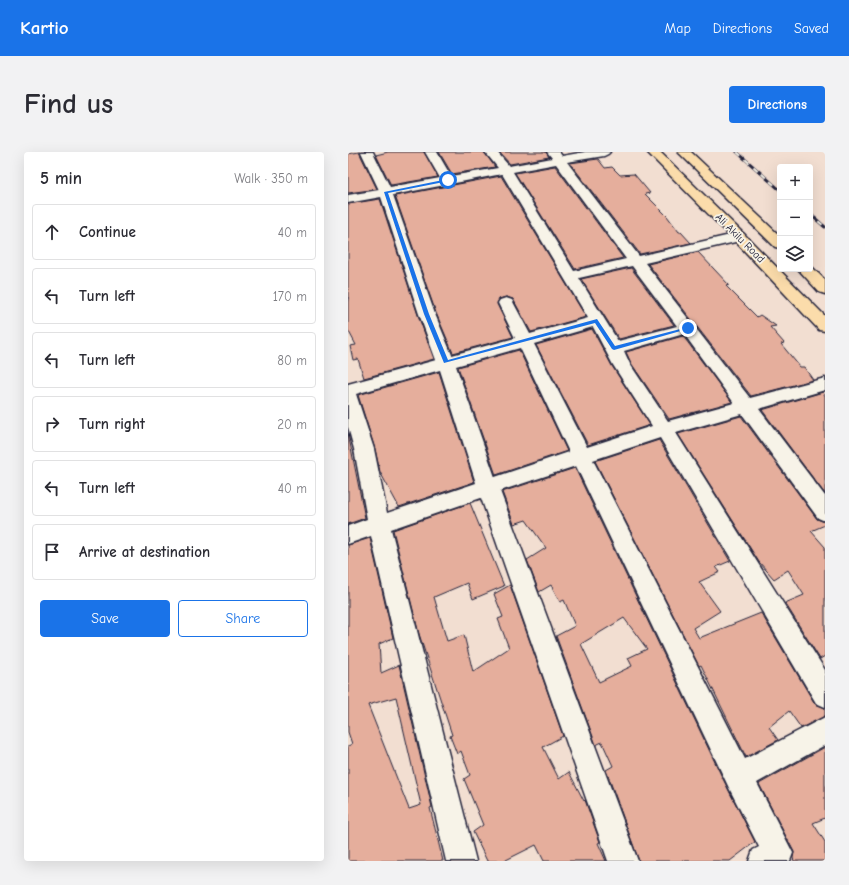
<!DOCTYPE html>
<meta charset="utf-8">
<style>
body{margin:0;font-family:"Comic Neue",sans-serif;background:#f2f2f3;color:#2b2b33}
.controls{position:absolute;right:12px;top:12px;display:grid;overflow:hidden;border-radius:4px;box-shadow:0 4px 16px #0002}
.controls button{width:36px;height:36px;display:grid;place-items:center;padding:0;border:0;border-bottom:1px solid #e1e1e2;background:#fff;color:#2b2b33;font:20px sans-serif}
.stop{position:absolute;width:12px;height:12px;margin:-9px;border:3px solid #1a73e8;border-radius:50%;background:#fff}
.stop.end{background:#1a73e8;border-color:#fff;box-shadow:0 1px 4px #0008}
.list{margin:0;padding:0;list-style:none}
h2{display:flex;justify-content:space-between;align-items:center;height:52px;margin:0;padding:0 16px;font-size:17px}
h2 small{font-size:13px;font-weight:400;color:#7c7c81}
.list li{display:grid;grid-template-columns:26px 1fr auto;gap:12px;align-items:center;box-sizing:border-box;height:56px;margin:0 8px 8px;padding:0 8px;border:1px solid #e1e1e2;border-radius:4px}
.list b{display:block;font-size:15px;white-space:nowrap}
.list em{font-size:13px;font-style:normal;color:#7c7c81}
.actions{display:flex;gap:8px;padding:12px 16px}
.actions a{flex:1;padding:9px 0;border:1px solid #1a73e8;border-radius:4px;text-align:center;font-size:14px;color:#1a73e8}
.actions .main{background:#1a73e8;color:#fff}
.icon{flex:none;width:22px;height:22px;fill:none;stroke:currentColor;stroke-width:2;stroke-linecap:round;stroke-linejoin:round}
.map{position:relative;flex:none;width:477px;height:709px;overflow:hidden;border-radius:4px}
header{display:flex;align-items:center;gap:24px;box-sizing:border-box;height:56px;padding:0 20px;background:#1a73e8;color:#fff}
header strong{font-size:19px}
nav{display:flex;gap:22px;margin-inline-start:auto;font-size:14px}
.intro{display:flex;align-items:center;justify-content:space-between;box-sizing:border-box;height:96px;padding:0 24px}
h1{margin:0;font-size:28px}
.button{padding:10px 18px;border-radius:4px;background:#1a73e8;color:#fff;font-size:14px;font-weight:700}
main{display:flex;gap:24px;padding:0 24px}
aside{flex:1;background:#fff;border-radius:4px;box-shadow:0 4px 16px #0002}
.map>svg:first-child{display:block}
.building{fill:#e5ae9c;stroke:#22223b;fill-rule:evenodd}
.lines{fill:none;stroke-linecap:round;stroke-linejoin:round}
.minor-casing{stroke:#22223b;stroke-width:3}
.major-casing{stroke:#22223b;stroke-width:3}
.minor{fill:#f7f3e8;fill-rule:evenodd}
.major{fill:#fbdcab;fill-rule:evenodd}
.rail-casing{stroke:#22223b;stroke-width:3}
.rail{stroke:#f7f3e8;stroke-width:2;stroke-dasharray:5.5;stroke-linecap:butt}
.route{fill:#1a73e8}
.labels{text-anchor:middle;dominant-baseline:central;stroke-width:3.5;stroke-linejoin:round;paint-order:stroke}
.far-street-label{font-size:11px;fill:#22223b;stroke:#f7f3e8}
</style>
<header>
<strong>Kartio</strong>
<nav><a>Map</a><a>Directions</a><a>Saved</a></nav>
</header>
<div class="intro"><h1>Find us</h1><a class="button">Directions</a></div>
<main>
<aside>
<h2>5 min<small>Walk · 350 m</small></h2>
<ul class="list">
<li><svg class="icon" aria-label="ahead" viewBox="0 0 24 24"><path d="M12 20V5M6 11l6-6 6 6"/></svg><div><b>Continue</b></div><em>40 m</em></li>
<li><svg class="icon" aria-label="left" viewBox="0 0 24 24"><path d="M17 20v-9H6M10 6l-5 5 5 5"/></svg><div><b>Turn left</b></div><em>170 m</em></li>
<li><svg class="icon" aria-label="left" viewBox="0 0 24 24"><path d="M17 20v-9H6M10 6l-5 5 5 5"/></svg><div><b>Turn left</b></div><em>80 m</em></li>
<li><svg class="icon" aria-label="right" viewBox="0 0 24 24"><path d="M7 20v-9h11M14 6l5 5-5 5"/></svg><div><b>Turn right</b></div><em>20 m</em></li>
<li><svg class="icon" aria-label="left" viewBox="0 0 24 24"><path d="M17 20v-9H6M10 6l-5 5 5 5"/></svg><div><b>Turn left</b></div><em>40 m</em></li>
<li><svg class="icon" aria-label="arrive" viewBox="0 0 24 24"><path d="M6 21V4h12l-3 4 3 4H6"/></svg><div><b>Arrive at destination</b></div></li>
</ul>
<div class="actions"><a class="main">Save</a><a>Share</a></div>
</aside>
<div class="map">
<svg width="477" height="709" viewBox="0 0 477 709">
<rect width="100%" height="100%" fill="#f2ded1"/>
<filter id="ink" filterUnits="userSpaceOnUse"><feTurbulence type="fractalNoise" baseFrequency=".025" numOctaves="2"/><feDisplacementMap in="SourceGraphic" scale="8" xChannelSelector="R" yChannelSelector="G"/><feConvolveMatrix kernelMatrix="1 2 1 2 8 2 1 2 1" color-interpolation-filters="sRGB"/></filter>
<g filter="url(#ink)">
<path class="building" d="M 11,0 L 29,37 L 0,41 L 0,2 Z
M 40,0 L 76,0 L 90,25 L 43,33 L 28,3 Z
M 91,0 L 136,0 L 147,15 L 104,22 Z
M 151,0 L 198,0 L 201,5 L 162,12 Z
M 250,7 L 257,16 L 264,15 L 272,23 L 286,22 L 302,41 L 297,42 L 319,64 L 331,80 L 333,80 L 343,91 L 292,102 L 222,11 Z
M 207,14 L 275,106 L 227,117 L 167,21 Z
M 153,24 L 238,165 L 183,180 L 165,147 L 158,145 L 151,147 L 149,152 L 165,185 L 105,201 L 88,161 L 47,44 Z
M 32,47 L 70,163 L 86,207 L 16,226 L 10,207 L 5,208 L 2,194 L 8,193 L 0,178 L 0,148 L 2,147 L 0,145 L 0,52 Z
M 350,100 L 381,133 L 378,134 L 409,165 L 412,163 L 428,174 L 422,175 L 436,191 L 433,192 L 452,215 L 456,215 L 465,228 L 403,244 L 300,112 Z
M 283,116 L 326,173 L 271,187 L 233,127 Z
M 244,177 L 264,214 L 302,273 L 240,293 L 188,193 Z
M 335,184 L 384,250 L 321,267 L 283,211 L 278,200 Z
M 171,198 L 219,299 L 148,323 L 110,215 Z
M 91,220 L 126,330 L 51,355 L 32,320 L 27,297 L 10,243 Z
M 475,240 L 477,244 L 477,342 L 414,258 Z
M 393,264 L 469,367 L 477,370 L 477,373 L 463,379 L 477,395 L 477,504 L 472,507 L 437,451 L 456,443 L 440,418 L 426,427 L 411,410 L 330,282 Z
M 0,281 L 17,366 L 0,372 Z
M 311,288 L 382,409 L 368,415 L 372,420 L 351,430 L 372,459 L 345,476 L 351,486 L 413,461 L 467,552 L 477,556 L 477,564 L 453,576 L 441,559 L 421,575 L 430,588 L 398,605 L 353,513 L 351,514 L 247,309 Z
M 227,316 L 374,625 L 407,690 L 382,709 L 291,709 L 258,618 L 265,614 L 254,590 L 248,593 L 208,484 L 227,474 L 216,448 L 212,450 L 203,433 L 191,440 L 179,408 L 198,396 L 178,368 L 166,372 L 154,340 ZM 276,466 L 299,497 L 280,506 L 284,514 L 251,530 L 233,492 Z
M 122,351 L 156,434 L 125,447 L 119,431 L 86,445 L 99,489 L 116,483 L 125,520 L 161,496 L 150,467 L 155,465 L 146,442 L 162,433 L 215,584 L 195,595 L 211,627 L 221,620 L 236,649 L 237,648 L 252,690 L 250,691 L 258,709 L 196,709 L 188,693 L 156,709 L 139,709 L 125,680 L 135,673 L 116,627 L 122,623 L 113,599 L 109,602 L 102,584 L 104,583 L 71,482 L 45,378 Z
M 22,386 L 45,486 L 31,492 L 33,521 L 51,513 L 84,655 L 82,656 L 95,709 L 0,709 L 0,594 L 4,592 L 0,580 L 0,393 ZM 48,545 L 73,653 L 61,657 L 20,553 Z
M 477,595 L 477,666 L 465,671 L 477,690 L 477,709 L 446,709 L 445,706 L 446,700 L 411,632 Z"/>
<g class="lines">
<g class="minor-casing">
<path id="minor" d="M 13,0 L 25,0 L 42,35 L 92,26 L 77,0 L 89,0 L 103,24 L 150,16 L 137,0 L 149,0 L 161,14 L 204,6 L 199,0 L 211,0 L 214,4 L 237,0 L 262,0 L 260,2 L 256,4 L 219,10 L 291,104 L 391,81 L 396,82 L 398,85 L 396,88 L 297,111 L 402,246 L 477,226 L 477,238 L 411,257 L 477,344 L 477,369 L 470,366 L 394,262 L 328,281 L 477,518 L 477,555 L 468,551 L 312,286 L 245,308 L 397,607 L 477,565 L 477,593 L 409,631 L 445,701 L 442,709 L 401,709 L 405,698 L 411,695 L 381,636 L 228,314 L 152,339 L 290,709 L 260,709 L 133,346 L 43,377 L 128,709 L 98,709 L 23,384 L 0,392 L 0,374 L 19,367 L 6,297 L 0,275 L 0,232 L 88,208 L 71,162 L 33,45 L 0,51 L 0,43 L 31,38 ZM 208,12 L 278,107 L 226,119 L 165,20 ZM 154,22 L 240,166 L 182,182 L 164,148 L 158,146 L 152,148 L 150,151 L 167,186 L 104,203 L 87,162 L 45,43 ZM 284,114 L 329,174 L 270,189 L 231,126 ZM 245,175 L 265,213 L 304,274 L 239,295 L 186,192 ZM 336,182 L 386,251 L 320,269 L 282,212 L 276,199 ZM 172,196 L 221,300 L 147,325 L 108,214 ZM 92,218 L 128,331 L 39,361 L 26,297 L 8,242 Z"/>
</g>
<g class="major-casing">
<path id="major" d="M 299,0 L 312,0 L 396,82 L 477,164 L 477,179 L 471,178 L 386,88 Z
M 330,0 L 343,0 L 432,84 L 432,96 L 427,95 Z
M 462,113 L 477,128 L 477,142 L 471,140 L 450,117 L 462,117 Z"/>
</g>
<use href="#minor" class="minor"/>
<use href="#major" class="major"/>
<g class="rail-casing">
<path id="rail" d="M 389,0 L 432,38
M 462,62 L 477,75"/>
</g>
<use href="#rail" class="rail"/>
</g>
</g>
<path class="route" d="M 100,27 L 101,29 L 40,41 L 81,162 L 100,208 L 249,167 L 267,194 L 340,175 L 343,176 L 266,198 L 264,197 L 247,171 L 96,211 L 76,162 L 36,40 Z"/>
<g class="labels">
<g class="far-street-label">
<text transform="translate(392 86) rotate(45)">Ali Akilu Road</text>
</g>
</g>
</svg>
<div class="controls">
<button>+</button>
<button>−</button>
<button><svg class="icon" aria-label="layers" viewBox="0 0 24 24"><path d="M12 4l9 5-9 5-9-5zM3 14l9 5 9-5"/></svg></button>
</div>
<div class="stop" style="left:100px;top:28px"></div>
<div class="stop end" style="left:340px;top:176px"></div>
</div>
</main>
